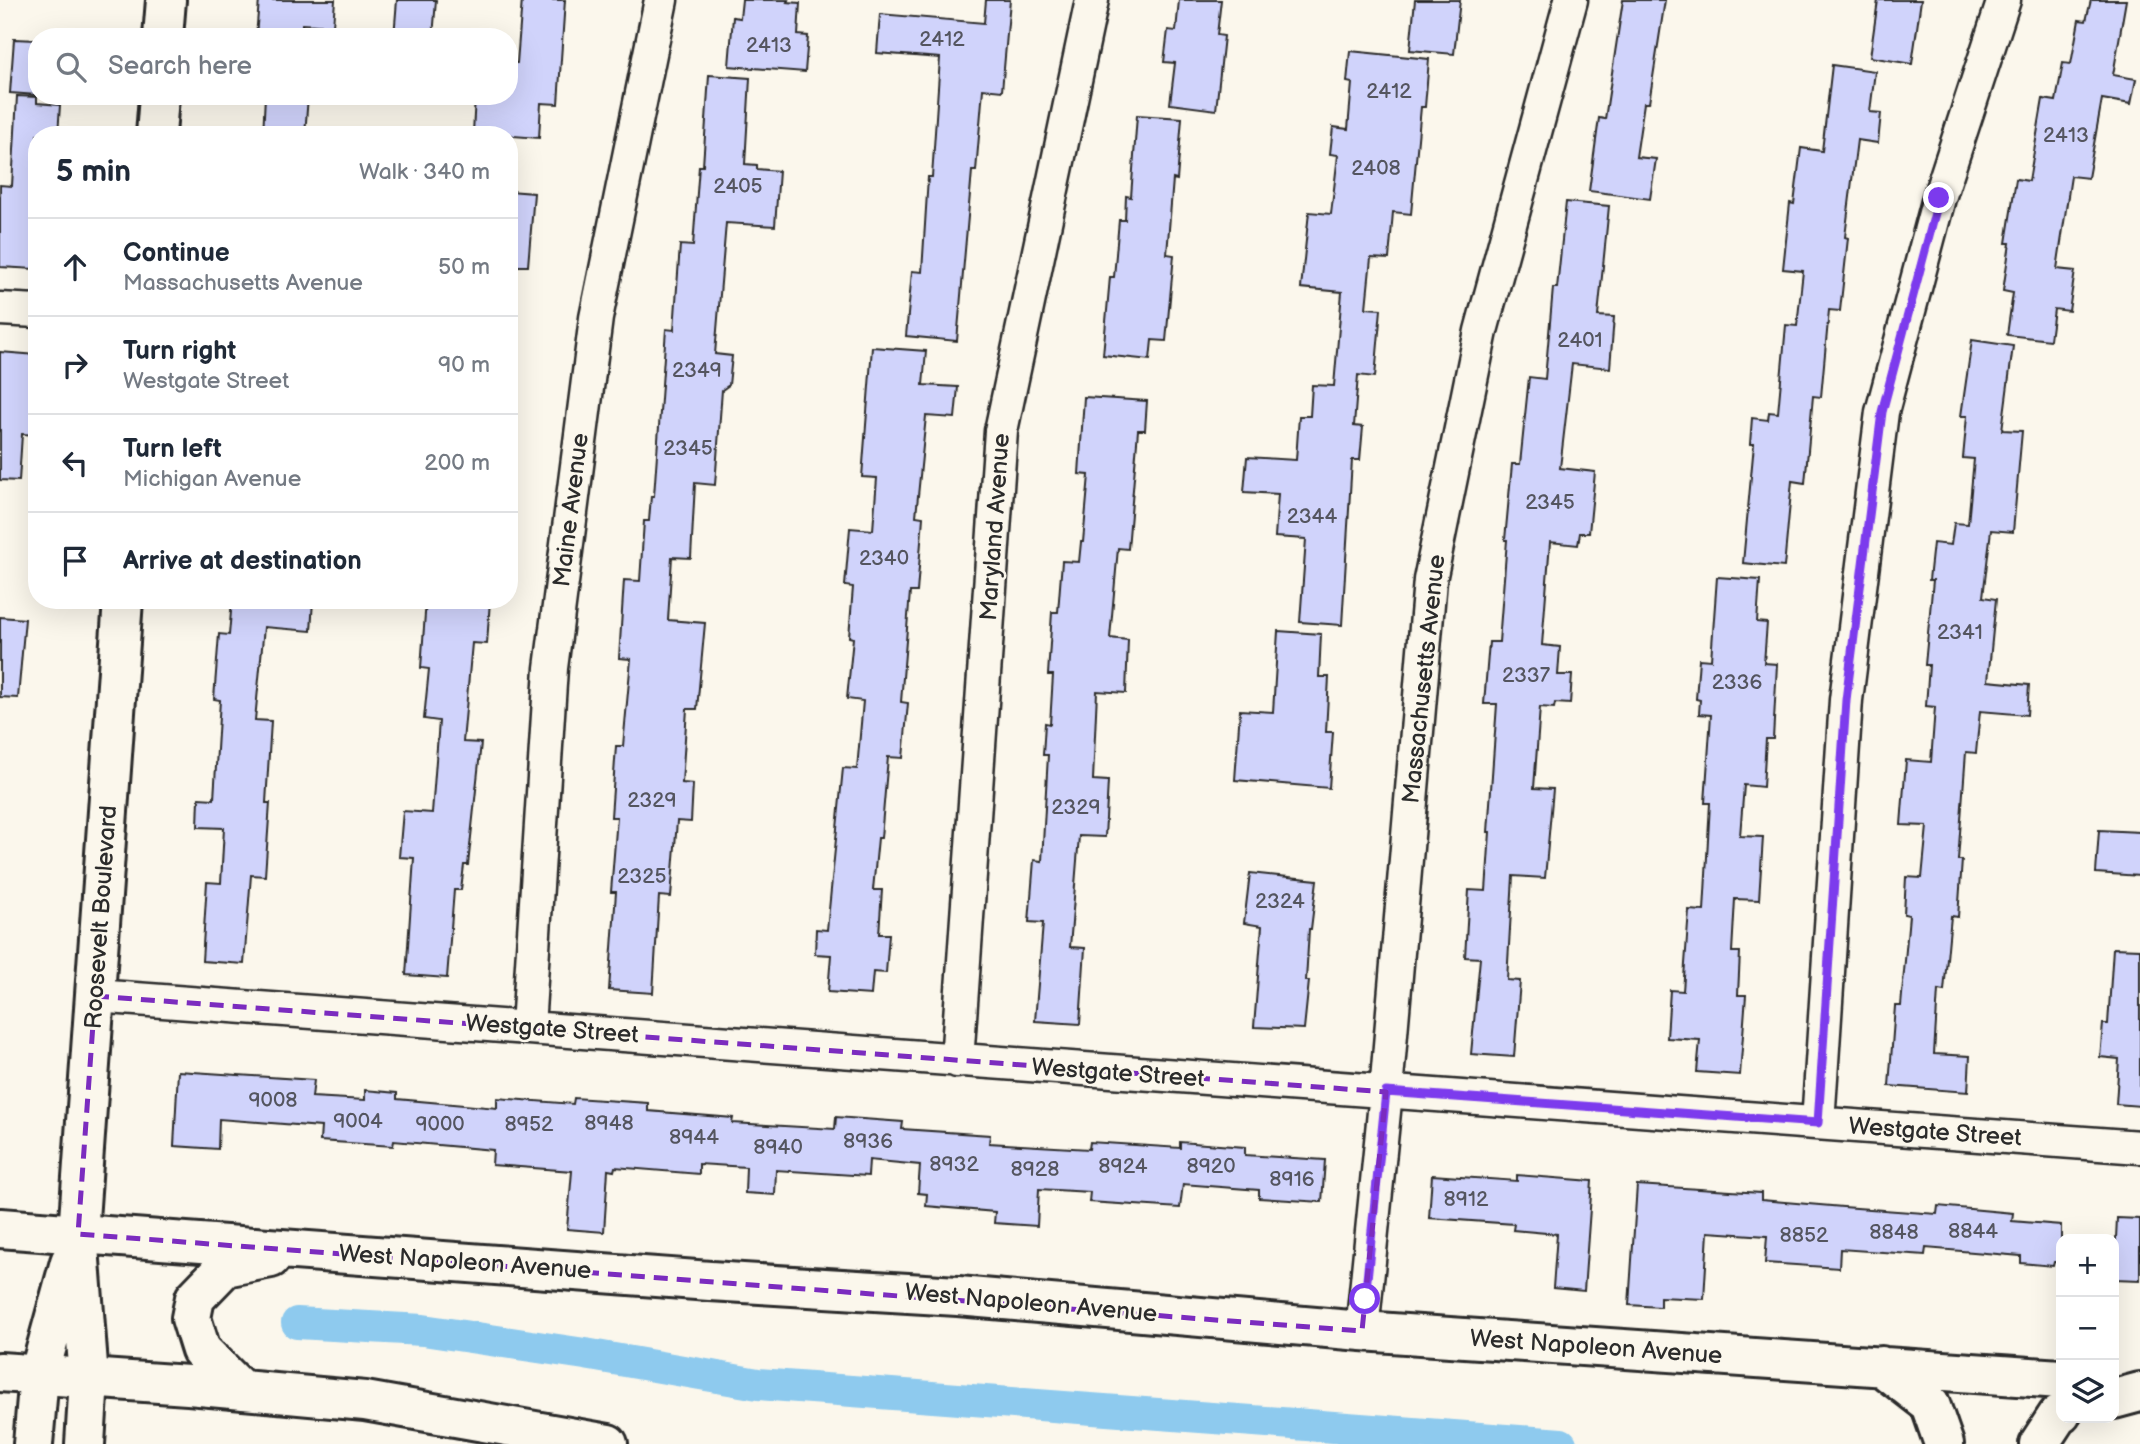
<!DOCTYPE html>
<meta charset="utf-8">
<style>
body{margin:0;font-family:"Balsamiq Sans",sans-serif;background:#f2f2f3;color:#1f2937}
.controls{position:absolute;right:21px;bottom:21px;display:grid;overflow:hidden;border-radius:14px;box-shadow:0 7px 28px #0002}
.controls button{width:63px;height:63px;display:grid;place-items:center;padding:0;border:0;border-bottom:2px solid #e0e1e3;background:#fff;color:#1f2937;font:35px sans-serif}
.stop{position:absolute;width:21px;height:21px;margin:-16px;border:5px solid #7c3aed;border-radius:50%;background:#fff}
.stop.end{background:#7c3aed;border-color:#fff;box-shadow:0 2px 7px #0008}
.list{margin:0;padding:0;list-style:none}
h2{display:flex;justify-content:space-between;align-items:center;height:91px;margin:0;padding:0 28px;font-size:30px}
h2 small{font-size:23px;font-weight:400;color:#747a83}
.list li{display:grid;grid-template-columns:46px 1fr auto;gap:21px;align-items:center;box-sizing:border-box;height:98px;padding:0 28px;border-top:2px solid #e0e1e3}
.list b{display:block;font-size:26px;white-space:nowrap}
.list p{margin:0;font-size:23px;white-space:nowrap;color:#747a83}
.list em{font-size:23px;font-style:normal;color:#747a83}
.icon{flex:none;width:38px;height:38px;fill:none;stroke:currentColor;stroke-width:2;stroke-linecap:round;stroke-linejoin:round}
.map{position:relative;flex:none;width:2140px;height:1444px;overflow:hidden}
.search{position:absolute;background:#fff;box-shadow:0 7px 28px #0002;left:28px;top:28px;width:490px;height:77px;display:flex;align-items:center;gap:18px;box-sizing:border-box;padding:0 24px;border-radius:28px;color:#747a83;font-size:26px}
.panel{position:absolute;background:#fff;box-shadow:0 7px 28px #0002;left:28px;top:126px;width:490px;height:483px;border-radius:28px}
.map>svg:first-child{display:block}
.lines{fill:none;stroke-linecap:round;stroke-linejoin:round}
.canal{stroke:#8ecaee;stroke-width:32}
.building{fill:#d0d3fb;stroke:#2b2b2b;stroke-width:2}
.minor-casing{stroke:#2b2b2b;stroke-width:37}
.tertiary-casing{stroke:#2b2b2b;stroke-width:44}
.secondary-casing{stroke:#2b2b2b;stroke-width:44}
.minor{stroke:#fbf7ec;stroke-width:32}
.tertiary{stroke:#fbf7ec;stroke-width:38}
.secondary{stroke:#fbf7ec;stroke-width:38}
.route{stroke:#7c3aed;stroke-width:9}
.marked{fill:none;stroke:#7b2cbf;stroke-width:5;stroke-dasharray:14 9;stroke-linejoin:round}
.labels{text-anchor:middle;dominant-baseline:central;stroke-width:5;stroke-linejoin:round;paint-order:stroke}
.number-label{font-size:21px;fill:#54555f}
.street-label{font-size:24px;fill:#2b2b2b;stroke:#fbf7ec}
</style>
<div class="map">
<svg width="2140" height="1444" viewBox="0 0 2140 1444">
<rect width="100%" height="100%" fill="#fbf7ec"/>
<filter id="ink" filterUnits="userSpaceOnUse"><feTurbulence type="fractalNoise" baseFrequency=".0143" numOctaves="2"/><feDisplacementMap in="SourceGraphic" scale="14" xChannelSelector="R" yChannelSelector="G"/><feConvolveMatrix kernelMatrix="1 2 1 2 8 2 1 2 1" color-interpolation-filters="sRGB"/></filter>
<g filter="url(#ink)">
<g class="lines">
<path class="canal" d="M 297,1323 L 423,1330 L 585,1354 L 758,1384 L 1561,1444"/>
</g>
<path class="building" d="M 259,0 L 335,0 L 333,26 L 302,24 L 301,37 L 256,37 Z
M 397,0 L 436,0 L 433,37 L 394,37 Z
M 522,0 L 565,0 L 558,104 L 541,103 L 539,138 L 473,133 L 475,96 L 509,96 L 509,63 L 517,63 Z
M 742,0 L 788,0 L 787,2 L 800,3 L 798,35 L 808,36 L 805,72 L 729,66 L 733,17 L 740,18 Z
M 986,0 L 1010,0 L 1002,91 L 983,89 L 976,171 L 972,171 L 957,341 L 906,336 L 912,271 L 922,272 L 928,177 L 932,177 L 940,58 L 877,53 L 880,14 L 984,23 Z
M 1179,0 L 1221,0 L 1217,35 L 1224,36 L 1216,110 L 1170,104 L 1175,63 L 1164,62 L 1168,30 L 1176,31 Z
M 1415,0 L 1460,0 L 1454,54 L 1410,50 Z
M 1623,0 L 1665,0 L 1649,103 L 1644,103 L 1636,157 L 1656,159 L 1650,199 L 1589,191 L 1599,118 L 1605,119 Z
M 1878,0 L 1921,0 L 1912,64 L 1870,57 Z
M 2091,0 L 2126,0 L 2113,75 L 2136,79 L 2131,104 L 2102,99 L 2088,178 L 2071,176 L 2057,269 L 2075,271 L 2069,311 L 2054,309 L 2050,340 L 2007,335 L 2013,293 L 2003,291 L 2010,243 L 2006,243 L 2016,179 L 2029,181 L 2043,99 L 2056,101 L 2063,63 L 2071,64 L 2079,20 L 2086,21 Z
M 14,39 L 37,40 L 37,95 L 10,93 Z
M 1350,51 L 1429,59 L 1425,107 L 1421,107 L 1411,214 L 1393,212 L 1389,259 L 1371,258 L 1366,308 L 1381,309 L 1375,377 L 1358,375 L 1354,426 L 1363,427 L 1360,460 L 1352,460 L 1342,625 L 1300,622 L 1306,539 L 1275,537 L 1278,494 L 1244,492 L 1247,457 L 1296,460 L 1299,416 L 1310,416 L 1312,385 L 1334,386 L 1342,292 L 1301,288 L 1309,212 L 1331,214 L 1338,155 L 1330,154 L 1333,127 L 1348,129 L 1352,83 L 1347,82 Z
M 1832,65 L 1875,71 L 1870,112 L 1881,113 L 1878,143 L 1857,140 L 1845,237 L 1848,238 L 1840,311 L 1829,310 L 1821,397 L 1813,396 L 1805,483 L 1792,481 L 1784,567 L 1743,563 L 1754,444 L 1750,444 L 1752,418 L 1768,420 L 1769,412 L 1778,413 L 1786,325 L 1797,326 L 1803,271 L 1783,269 L 1790,203 L 1794,204 L 1801,148 L 1822,151 Z
M 709,75 L 750,78 L 745,164 L 757,165 L 757,169 L 779,171 L 775,226 L 726,223 L 715,354 L 732,356 L 729,385 L 722,390 L 715,485 L 695,483 L 691,558 L 672,557 L 668,620 L 705,623 L 697,709 L 687,709 L 682,783 L 693,784 L 691,822 L 677,821 L 671,897 L 659,896 L 653,993 L 609,990 L 616,892 L 611,892 L 617,817 L 611,817 L 616,746 L 623,746 L 631,659 L 619,658 L 624,580 L 640,581 L 644,521 L 649,521 L 651,496 L 654,496 L 666,329 L 674,330 L 680,245 L 693,246 L 699,166 L 703,166 Z
M 17,96 L 37,97 L 37,103 L 60,105 L 58,135 L 37,135 L 35,269 L 0,267 L 0,185 L 12,186 Z
M 265,96 L 308,96 L 305,135 L 263,135 Z
M 1137,115 L 1182,118 L 1177,180 L 1173,179 L 1167,254 L 1174,255 L 1166,341 L 1152,340 L 1150,360 L 1103,355 L 1110,277 L 1114,277 L 1119,220 L 1125,220 L 1126,196 L 1131,197 Z
M 509,191 L 534,193 L 528,266 L 509,266 Z
M 1566,202 L 1609,206 L 1598,316 L 1614,317 L 1610,368 L 1572,364 L 1560,468 L 1595,472 L 1589,533 L 1580,533 L 1578,545 L 1550,542 L 1542,645 L 1560,647 L 1558,675 L 1572,675 L 1570,704 L 1555,703 L 1554,708 L 1540,707 L 1534,788 L 1553,789 L 1545,878 L 1513,876 L 1507,980 L 1520,981 L 1514,1057 L 1471,1054 L 1480,958 L 1465,957 L 1469,890 L 1486,891 L 1490,832 L 1488,832 L 1497,704 L 1484,704 L 1489,642 L 1499,642 L 1507,540 L 1505,540 L 1512,464 L 1520,464 L 1529,377 L 1545,379 L 1553,288 L 1557,288 Z
M 1972,340 L 2013,346 L 2002,430 L 2022,431 L 2013,532 L 1991,530 L 1983,597 L 1996,599 L 1988,681 L 2029,685 L 2027,715 L 1980,711 L 1976,753 L 1966,752 L 1958,860 L 1962,860 L 1958,917 L 1951,916 L 1944,991 L 1938,990 L 1934,1054 L 1970,1056 L 1968,1092 L 1889,1086 L 1895,1006 L 1901,1006 L 1909,915 L 1904,914 L 1906,877 L 1922,878 L 1927,826 L 1901,825 L 1906,760 L 1931,762 L 1935,707 L 1926,706 L 1929,665 L 1925,665 L 1933,580 L 1929,580 L 1933,543 L 1951,545 L 1954,523 L 1968,524 L 1974,459 L 1963,458 L 1967,416 L 1961,416 Z
M 872,347 L 926,351 L 923,385 L 958,387 L 955,418 L 926,416 L 916,516 L 923,517 L 917,592 L 910,592 L 901,702 L 908,703 L 903,758 L 888,757 L 881,838 L 878,838 L 873,890 L 882,890 L 879,934 L 889,934 L 886,973 L 873,972 L 871,995 L 828,992 L 831,955 L 815,954 L 816,929 L 827,930 L 843,768 L 857,769 L 863,701 L 847,699 L 853,638 L 849,637 L 853,587 L 845,586 L 850,528 L 873,530 L 877,478 L 862,477 Z
M 0,352 L 37,355 L 37,435 L 22,434 L 19,481 L 0,480 Z
M 1084,397 L 1147,401 L 1145,430 L 1138,430 L 1128,549 L 1118,548 L 1110,638 L 1128,640 L 1126,693 L 1097,691 L 1093,780 L 1108,781 L 1105,837 L 1079,836 L 1070,947 L 1085,948 L 1080,1024 L 1035,1021 L 1043,923 L 1029,922 L 1034,860 L 1042,861 L 1048,755 L 1043,755 L 1045,723 L 1050,724 L 1053,675 L 1048,675 L 1052,612 L 1058,612 L 1062,561 L 1079,562 L 1081,542 L 1083,542 L 1089,475 L 1079,474 Z
M 1717,577 L 1760,580 L 1757,622 L 1767,623 L 1764,663 L 1777,664 L 1773,739 L 1766,739 L 1763,787 L 1744,785 L 1740,836 L 1763,837 L 1759,900 L 1735,899 L 1732,952 L 1740,952 L 1738,995 L 1746,995 L 1740,1075 L 1697,1072 L 1700,1040 L 1667,1038 L 1670,990 L 1683,991 L 1689,910 L 1704,911 L 1710,803 L 1705,803 L 1711,715 L 1699,714 L 1700,700 L 1696,699 L 1699,659 L 1711,660 Z
M 232,600 L 313,600 L 311,631 L 264,627 L 255,720 L 271,721 L 266,803 L 270,803 L 265,876 L 251,875 L 244,964 L 202,961 L 207,882 L 221,883 L 224,828 L 198,827 L 199,798 L 214,799 L 220,700 L 214,699 L 219,634 L 229,635 Z
M 426,600 L 490,600 L 487,644 L 472,643 L 463,742 L 481,743 L 468,865 L 464,865 L 461,890 L 454,890 L 447,978 L 406,975 L 414,858 L 399,857 L 403,811 L 432,813 L 439,721 L 424,719 L 429,669 L 421,668 Z
M 0,617 L 25,619 L 18,698 L 0,697 Z
M 1278,631 L 1321,634 L 1319,677 L 1329,677 L 1326,732 L 1333,732 L 1329,788 L 1235,780 L 1240,710 L 1273,712 Z
M 2099,830 L 2140,832 L 2140,876 L 2096,873 Z
M 1250,873 L 1317,880 L 1311,929 L 1309,929 L 1306,981 L 1309,981 L 1304,1029 L 1254,1027 L 1262,926 L 1244,923 Z
M 2113,948 L 2140,949 L 2140,1106 L 2116,1104 L 2119,1059 L 2100,1057 L 2103,1024 L 2108,1024 Z
M 178,1071 L 314,1080 L 312,1097 L 365,1100 L 365,1090 L 397,1093 L 397,1099 L 497,1108 L 497,1098 L 573,1104 L 574,1098 L 648,1103 L 648,1111 L 733,1118 L 732,1123 L 835,1129 L 836,1117 L 903,1122 L 902,1129 L 990,1135 L 989,1143 L 1089,1149 L 1090,1142 L 1180,1148 L 1180,1142 L 1245,1147 L 1245,1155 L 1325,1160 L 1322,1202 L 1259,1198 L 1259,1190 L 1183,1184 L 1180,1208 L 1089,1202 L 1090,1192 L 1039,1189 L 1037,1226 L 994,1223 L 995,1212 L 926,1206 L 927,1194 L 918,1193 L 920,1165 L 869,1160 L 868,1176 L 776,1170 L 775,1195 L 745,1193 L 746,1167 L 699,1164 L 699,1174 L 615,1167 L 614,1171 L 608,1170 L 604,1232 L 567,1229 L 572,1171 L 492,1165 L 493,1150 L 394,1141 L 393,1146 L 320,1141 L 321,1127 L 219,1119 L 218,1149 L 174,1146 Z
M 1432,1175 L 1517,1181 L 1517,1175 L 1592,1181 L 1584,1291 L 1553,1288 L 1557,1234 L 1513,1230 L 1514,1224 L 1429,1218 Z
M 1637,1185 L 1761,1193 L 1761,1200 L 1843,1207 L 1937,1214 L 1938,1206 L 2013,1213 L 2012,1221 L 2061,1225 L 2061,1262 L 2054,1262 L 2053,1266 L 2021,1263 L 2021,1256 L 1926,1248 L 1925,1255 L 1840,1249 L 1839,1268 L 1765,1263 L 1767,1236 L 1708,1232 L 1704,1299 L 1660,1297 L 1660,1307 L 1629,1305 Z
M 2117,1218 L 2140,1219 L 2140,1280 L 2114,1279 Z"/>
<g class="lines">
<g class="minor-casing">
<path id="minor" d="M 0,309 L 37,311
M 95,996 L 2140,1147
M 528,1027 L 551,668 L 596,318 L 661,0
M 957,1061 L 1001,431 L 1092,0
M 1818,1123 L 1846,700 L 1882,412 L 1939,198 L 2004,0
M 1362,1331 L 1386,1092 L 1430,580 L 1481,331 L 1571,0"/>
</g>
<g class="tertiary-casing">
<path id="tertiary" d="M 163,37 L 166,0
M 156,135 L 159,96
M 33,1444 L 39,1375 L 70,1262
M 85,1444 L 89,1379 L 78,1234 L 123,600"/>
</g>
<g class="secondary-casing">
<path id="secondary" d="M 0,1228 L 710,1281 L 958,1296 L 1362,1331 L 2061,1379
M 1881,1366 L 1930,1404 L 1944,1444
M 0,1372 L 188,1385 L 365,1401 L 608,1444
M 241,1390 L 201,1350 L 191,1318 L 195,1298 L 225,1267 L 271,1258
M 2114,1399 L 2140,1392
M 2039,1444 L 2058,1415 L 2061,1414"/>
</g>
<use href="#minor" class="minor"/>
<use href="#tertiary" class="tertiary"/>
<use href="#secondary" class="secondary"/>
</g>
</g>
<g class="lines" filter="url(#ink)">
<path class="route" d="M 1365,1299 L 1386,1092 L 1818,1123 L 1846,700 L 1882,412 L 1939,198"/>
</g>
<path class="marked" d="M 95,996 L 1386,1092 L 1362,1331 L 78,1234 Z"/>
<g class="labels">
<g class="number-label">
<text x="942" y="39">2412</text>
<text x="769" y="45">2413</text>
<text x="1389" y="91">2412</text>
<text x="2066" y="135">2413</text>
<text x="1376" y="168">2408</text>
<text x="738" y="186">2405</text>
<text x="1580" y="340">2401</text>
<text x="697" y="370">2349</text>
<text x="688" y="448">2345</text>
<text x="1550" y="502">2345</text>
<text x="1312" y="516">2344</text>
<text x="884" y="558">2340</text>
<text x="1960" y="632">2341</text>
<text x="1526" y="675">2337</text>
<text x="1737" y="682">2336</text>
<text x="652" y="800">2329</text>
<text x="1076" y="807">2329</text>
<text x="642" y="876">2325</text>
<text x="1280" y="901">2324</text>
<text x="273" y="1100">9008</text>
<text x="358" y="1121">9004</text>
<text x="609" y="1123">8948</text>
<text x="440" y="1124">9000</text>
<text x="529" y="1124">8952</text>
<text x="694" y="1137">8944</text>
<text x="868" y="1141">8936</text>
<text x="778" y="1147">8940</text>
<text x="954" y="1164">8932</text>
<text x="1123" y="1166">8924</text>
<text x="1211" y="1166">8920</text>
<text x="1035" y="1169">8928</text>
<text x="1292" y="1179">8916</text>
<text x="1466" y="1199">8912</text>
<text x="1973" y="1231">8844</text>
<text x="1894" y="1232">8848</text>
<text x="1804" y="1235">8852</text>
</g>
<g class="street-label">
<text transform="translate(571 510) rotate(-83)">Maine Avenue</text>
<text transform="translate(995 527) rotate(-86)">Maryland Avenue</text>
<text transform="translate(1424 679) rotate(-84)">Massachusetts Avenue</text>
<text transform="translate(101 917) rotate(-86)">Roosevelt Boulevard</text>
<text transform="translate(552 1029) rotate(4)">Westgate Street</text>
<text transform="translate(1118 1073) rotate(4)">Westgate Street</text>
<text transform="translate(1935 1132) rotate(4)">Westgate Street</text>
<text transform="translate(465 1262) rotate(4)">West Napoleon Avenue</text>
<text transform="translate(1031 1303) rotate(5)">West Napoleon Avenue</text>
<text transform="translate(1596 1347) rotate(4)">West Napoleon Avenue</text>
</g>
</g>
</svg>
<div class="controls">
<button>+</button>
<button>−</button>
<button><svg class="icon" aria-label="layers" viewBox="0 0 24 24"><path d="M12 4l9 5-9 5-9-5zM3 14l9 5 9-5"/></svg></button>
</div>
<div class="stop" style="left:1365px;top:1299px"></div>
<div class="stop end" style="left:1939px;top:198px"></div>
<div class="search"><svg class="icon" aria-label="search" viewBox="0 0 24 24"><circle cx="10" cy="10" r="6"/><path d="M15 15l6 6"/></svg>Search here</div>
<section class="panel">
<h2>5 min<small>Walk · 340 m</small></h2>
<ul class="list">
<li><svg class="icon" aria-label="ahead" viewBox="0 0 24 24"><path d="M12 20V5M6 11l6-6 6 6"/></svg><div><b>Continue</b><p>Massachusetts Avenue</p></div><em>50 m</em></li>
<li><svg class="icon" aria-label="right" viewBox="0 0 24 24"><path d="M7 20v-9h11M14 6l5 5-5 5"/></svg><div><b>Turn right</b><p>Westgate Street</p></div><em>90 m</em></li>
<li><svg class="icon" aria-label="left" viewBox="0 0 24 24"><path d="M17 20v-9H6M10 6l-5 5 5 5"/></svg><div><b>Turn left</b><p>Michigan Avenue</p></div><em>200 m</em></li>
<li><svg class="icon" aria-label="arrive" viewBox="0 0 24 24"><path d="M6 21V4h12l-3 4 3 4H6"/></svg><div><b>Arrive at destination</b></div></li>
</ul>
</section>
</div>
